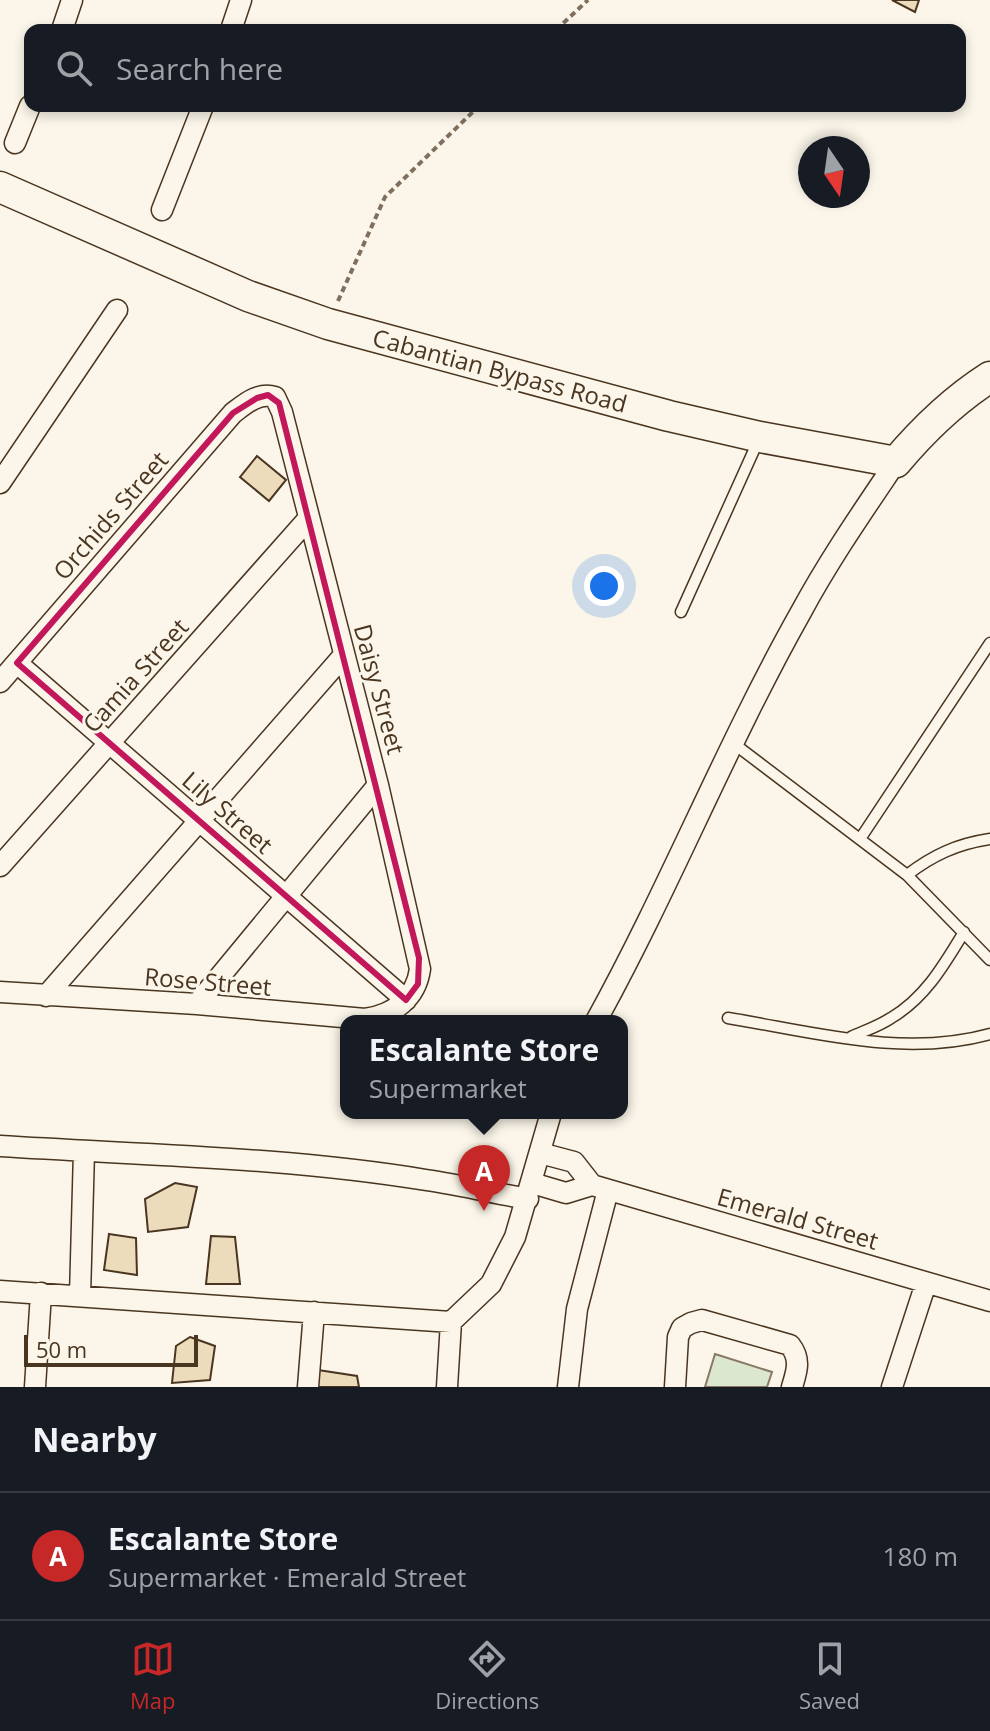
<!DOCTYPE html>
<meta charset="utf-8">
<style>
body{margin:0;font-family:"Open Sans",sans-serif;background:#20242c;color:#f1f3f6}
.compass{position:absolute;left:798px;top:136px;width:72px;height:72px;border-radius:50%;background:#171b24;box-shadow:0 4px 12px #0003;rotate:167deg}
.scale{position:absolute;left:24px;bottom:20px;width:174px;box-sizing:border-box;padding-left:8px;border:4px solid #4a3520;border-top:0;font-size:22px;line-height:28px;white-space:nowrap;color:#4a3520;-webkit-text-stroke:6px #fbf6e9;paint-order:stroke}
.you{position:absolute;left:604px;top:586px;width:28px;height:28px;margin:-20px;border:6px solid #fff;border-radius:50%;background:#1a73e8;box-shadow:0 0 0 12px #1a73e833}
.badge{display:grid;place-items:center;width:52px;height:52px;border-radius:50%;background:#c62828;color:#fff;font-size:26px;font-weight:700}
.pin{position:absolute;translate:-50% -66px;filter:drop-shadow(0 2px 4px #0008)}
.pin::after{content:'';position:absolute;top:42px;width:28px;height:24px;background:inherit;clip-path:polygon(0 0,100% 0,50% 100%)}
.popup{position:absolute;left:340px;top:1015px;width:288px;height:104px;box-sizing:border-box;display:grid;place-content:center;border-radius:16px;background:#171b24;filter:drop-shadow(0 2px 6px #0005);font-size:26px;white-space:nowrap;color:#9ea1a6}
.popup b{font-size:30px;color:#f1f3f6}
.popup::after{content:'';position:absolute;left:50%;top:100%;margin-left:-16px;border:16px solid transparent;border-top-color:#171b24}
.list{margin:0;padding:0;list-style:none}
h2{display:flex;justify-content:space-between;align-items:center;height:104px;margin:0;padding:0 32px;font-size:34px}
h2 small{font-size:26px;font-weight:400;color:#9ea1a6}
.list li{display:grid;grid-template-columns:52px 1fr auto;gap:24px;align-items:center;box-sizing:border-box;height:128px;padding:0 32px;border-top:2px solid #363941}
.list b{display:block;font-size:30px;white-space:nowrap}
.list p{margin:0;font-size:26px;white-space:nowrap;color:#9ea1a6}
.list em{font-size:26px;font-style:normal;color:#9ea1a6}
.icon{flex:none;width:44px;height:44px;fill:none;stroke:currentColor;stroke-width:2;stroke-linecap:round;stroke-linejoin:round}
.map{position:relative;flex:none;width:990px;height:1387px;overflow:hidden}
.search{position:absolute;background:#171b24;box-shadow:0 4px 12px #0003;left:24px;right:24px;top:24px;height:88px;display:flex;align-items:center;gap:20px;box-sizing:border-box;padding:0 28px;border-radius:16px;color:#9ea1a6;font-size:30px}
.sheet{height:232px;background:#171b24}
nav{display:flex;justify-content:space-around;align-items:center;box-sizing:border-box;height:112px;border-top:2px solid #363941;background:#171b24;font-size:22px;color:#9ea1a6}
nav a{display:grid;justify-items:center;gap:4px}
nav .on{color:#c62828}
.map>svg:first-child{display:block}
.green{fill:#dce7d0;stroke:#887966;stroke-width:2}
.building{fill:#ecdcbc;stroke:#4a3520;stroke-width:2}
.lines{fill:none;stroke-linecap:round;stroke-linejoin:round}
.service-casing{stroke:#4a3520;stroke-width:13}
.minor-casing{stroke:#4a3520;stroke-width:23}
.secondary-casing{stroke:#4a3520;stroke-width:33}
.path{stroke:#7f6f5c;stroke-width:4;stroke-dasharray:6 4;stroke-linecap:butt}
.service{stroke:#fbf6e9;stroke-width:10}
.minor{stroke:#fbf6e9;stroke-width:20}
.secondary{stroke:#fbf6e9;stroke-width:30}
.marked{fill:none;stroke:#c2185b;stroke-width:6;stroke-linejoin:round}
.labels{text-anchor:middle;dominant-baseline:central;stroke-width:6;stroke-linejoin:round;paint-order:stroke}
.street-label{font-size:24px;fill:#4a3520;stroke:#fbf6e9}
</style>
<div class="map">
<svg width="990" height="1387" viewBox="0 0 990 1387">
<rect width="100%" height="100%" fill="#fbf6e9"/>
<path class="green" d="M 715,1354 L 772,1372 L 767,1387 L 705,1387 Z"/>
<path class="building" d="M 892,0 L 919,0 L 915,12 Z
M 257,456 L 286,480 L 269,501 L 240,477 Z
M 175,1183 L 197,1187 L 188,1227 L 148,1232 L 145,1199 Z
M 109,1234 L 136,1238 L 137,1275 L 104,1270 Z
M 211,1236 L 235,1237 L 240,1284 L 206,1284 Z
M 190,1337 L 215,1346 L 210,1380 L 172,1383 L 176,1346 Z
M 318,1370 L 357,1376 L 359,1387 L 314,1387 Z"/>
<g class="lines">
<g class="service-casing">
<path id="service" d="M 681,612 L 759,439
M 733,743 L 907,875 L 990,960
M 860,839 L 990,643
M 907,875 C 933,855 957,844 990,839
M 728,1018 C 814,1032 904,1058 990,1034
M 851,1037 C 864,1031 879,1026 891,1018 C 925,998 944,965 964,932"/>
</g>
<g class="minor-casing">
<path id="minor" d="M 62,30 L 72,0
M 231,30 L 241,0
M 15,143 L 30,106
M 162,210 L 203,106
M 0,483 L 117,310
M 17,663 L 406,1000
M 0,682 L 233,413 C 245,404 258,392 275,397 L 282,412 L 378,785 L 420,969 C 416,998 394,1015 365,1019 L 197,1004 L 0,992
M 0,866 L 309,518
M 46,996 L 344,655
M 197,1004 L 378,785
M 596,1021 C 670,887 726,745 801,612 C 829,560 863,511 896,462
M 0,1146 C 142,1155 286,1157 426,1180 C 460,1185 494,1193 528,1199
M 540,1153 L 574,1162 L 592,1185
M 532,1183 L 566,1193 L 592,1185 L 990,1301
M 0,1291 L 451,1322 L 491,1284 L 515,1237 L 551,1113
M 80,1296 L 84,1151
M 35,1387 L 41,1293
M 308,1387 L 314,1312
M 447,1387 L 451,1322
M 568,1387 L 577,1309 L 608,1190
M 675,1387 L 678,1337 L 682,1328 L 691,1323 L 702,1320 L 790,1345 C 801,1359 797,1371 792,1387
M 892,1387 L 926,1283"/>
</g>
<g class="secondary-casing">
<path id="secondary" d="M 0,187 L 248,296 L 328,324 L 669,416 L 760,437 L 896,462 C 923,430 954,400 990,377"/>
</g>
<path class="path" d="M 556,30 L 588,0
M 338,301 L 385,197 L 479,106"/>
<use href="#service" class="service"/>
<use href="#minor" class="minor"/>
<use href="#secondary" class="secondary"/>
</g>
<path class="marked" d="M 268,395 L 279,403 L 419,958 L 418,984 L 406,1000 L 17,663 L 233,413 L 257,398 Z"/>
<g class="labels">
<g class="street-label">
<text transform="translate(500 370) rotate(15)">Cabantian Bypass Road</text>
<text transform="translate(110 515) rotate(-49)">Orchids Street</text>
<text transform="translate(135 675) rotate(-48)">Camia Street</text>
<text transform="translate(380 689) rotate(75)">Daisy Street</text>
<text transform="translate(228 812) rotate(41)">Lily Street</text>
<text transform="translate(208 981) rotate(5)">Rose Street</text>
<text transform="translate(798 1218) rotate(16)">Emerald Street</text>
</g>
</g>
</svg>
<svg class="compass" viewBox="-18 -18 36 36"><path d="M0-13l5 13h-10z" fill="#e53935"/><path d="M0 13l5-13h-10z" fill="#9ea1a6"/></svg>
<div class="scale">50 m</div>
<div class="you"></div>
<div class="pin badge" style="left:484px;top:1211px">A</div>
<div class="popup"><b>Escalante Store</b>Supermarket</div>
<div class="search"><svg class="icon" aria-label="search" viewBox="0 0 24 24"><circle cx="10" cy="10" r="6"/><path d="M15 15l6 6"/></svg>Search here</div>
</div>
<section class="sheet">
<h2>Nearby<small></small></h2>
<ul class="list">
<li><span class="badge">A</span><div><b>Escalante Store</b><p>Supermarket · Emerald Street</p></div><em>180 m</em></li>
</ul>
</section>
<nav>
<a class="on"><svg class="icon" aria-label="map" viewBox="0 0 24 24"><path d="M3 6l6-2 6 2 6-2v14l-6 2-6-2-6 2zM9 4v14M15 6v14"/></svg>Map</a>
<a><svg class="icon" aria-label="directions" viewBox="0 0 24 24"><path d="M12 3l9 9-9 9-9-9zM9 14v-3h6M13 9l2 2-2 2"/></svg>Directions</a>
<a><svg class="icon" aria-label="saved" viewBox="0 0 24 24"><path d="M7 4h10v16l-5-4-5 4z"/></svg>Saved</a>
</nav>
